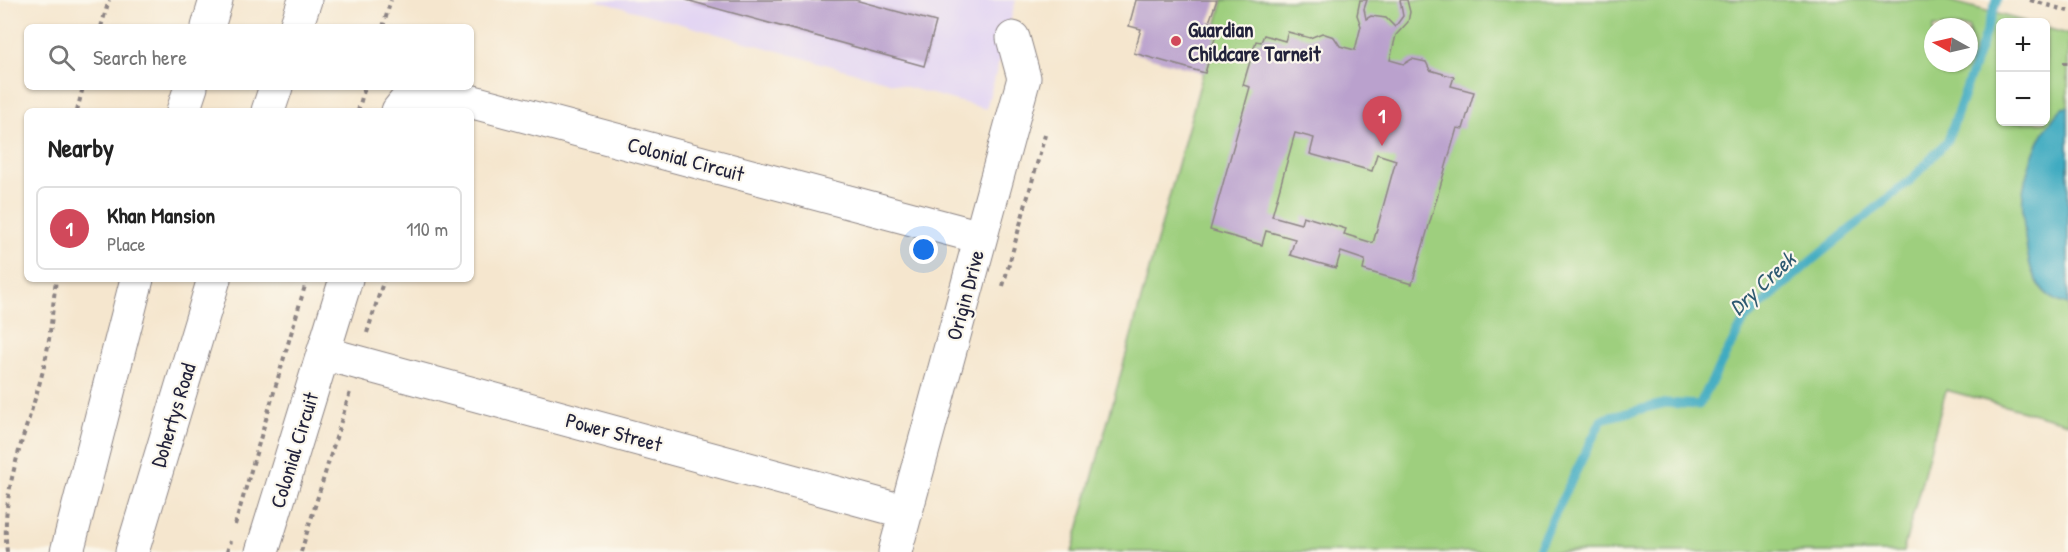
<!DOCTYPE html>
<meta charset="utf-8">
<style>
body{margin:0;font-family:"Patrick Hand",sans-serif;background:#f6f6f6;color:#222}
.controls{position:absolute;right:18px;top:18px;display:grid;overflow:hidden;border-radius:9px;box-shadow:0 2px 4px #0004}
.controls button{width:54px;height:54px;display:grid;place-items:center;padding:0;border:0;border-bottom:2px solid #e0e0e0;background:#fff;color:#222;font:30px sans-serif}
.compass{position:absolute;left:1924px;top:18px;width:54px;height:54px;border-radius:50%;background:#fff;box-shadow:0 2px 4px #0004;rotate:278deg}
.you{position:absolute;left:924px;top:250px;width:21px;height:21px;margin:-15px;border:4px solid #fff;border-radius:50%;background:#1a73e8;box-shadow:0 0 0 9px #1a73e833}
.badge{display:grid;place-items:center;width:39px;height:39px;border-radius:50%;background:#d1495b;color:#fff;font-size:20px;font-weight:700}
.pin{position:absolute;translate:-50% -50px;filter:drop-shadow(0 2px 3px #0008)}
.pin::after{content:'';position:absolute;top:32px;width:21px;height:18px;background:inherit;clip-path:polygon(0 0,100% 0,50% 100%)}
.list{margin:0;padding:0;list-style:none}
h2{display:flex;justify-content:space-between;align-items:center;height:78px;margin:0;padding:0 24px;font-size:26px}
h2 small{font-size:20px;font-weight:400;color:#767676}
.list li{display:grid;grid-template-columns:39px 1fr auto;gap:18px;align-items:center;box-sizing:border-box;height:84px;margin:0 12px 12px;padding:0 12px;border:2px solid #e0e0e0;border-radius:9px}
.list b{display:block;font-size:22px;white-space:nowrap}
.list p{margin:0;font-size:20px;white-space:nowrap;color:#767676}
.list em{font-size:20px;font-style:normal;color:#767676}
.icon{flex:none;width:33px;height:33px;fill:none;stroke:currentColor;stroke-width:2;stroke-linecap:round;stroke-linejoin:round}
.map{position:relative;flex:none;width:2068px;height:552px;overflow:hidden}
.search{position:absolute;background:#fff;box-shadow:0 2px 4px #0004;left:24px;top:24px;width:450px;height:66px;display:flex;align-items:center;gap:15px;box-sizing:border-box;padding:0 21px;border-radius:9px;color:#767676;font-size:22px}
.panel{position:absolute;background:#fff;box-shadow:0 2px 4px #0004;left:24px;top:108px;width:450px;height:174px;border-radius:9px}
.map>svg:first-child{display:block}
.built{fill:#e2d4f3}
.green{fill:#9ecf7e;stroke:#60785c;stroke-width:1.5;fill-rule:evenodd}
.water{fill:#41abc1;stroke:#32667e;stroke-width:1.5}
.lines{fill:none;stroke-linecap:round;stroke-linejoin:round}
.stream{stroke:#41abc1;stroke-width:9}
.building{fill:#baa1cd;fill-rule:evenodd}
.street-casing{stroke:#8c8484;stroke-width:35}
.secondary-casing{stroke:#8c8484;stroke-width:35}
.path{stroke:#8c8484;stroke-width:4;stroke-dasharray:4.5 4.5;stroke-linecap:butt}
.street{stroke:#fff;stroke-width:33}
.secondary{stroke:#fff;stroke-width:33}
.poi-dot{fill:#d1495b;stroke:#fbf7ec;stroke-width:2}
.labels{text-anchor:middle;dominant-baseline:central;stroke-width:4.5;stroke-linejoin:round;paint-order:stroke}
.poi-label{font-size:21px;font-weight:bold;fill:#22223b;stroke:#fbf7ec;text-anchor:start}
.street-label{font-size:21px;fill:#22223b;stroke:#fbf7ec}
.water-label{font-size:22px;font-style:italic;fill:#2e5971;stroke:#fbf7ec}
</style>
<div class="map">
<svg width="2068" height="552" viewBox="0 0 2068 552">
<rect width="100%" height="100%" fill="#fbf7ec"/>
<filter id="ink" filterUnits="userSpaceOnUse"><feTurbulence type="fractalNoise" baseFrequency=".0167" numOctaves="2"/><feDisplacementMap in="SourceGraphic" scale="12" xChannelSelector="R" yChannelSelector="G"/><feConvolveMatrix kernelMatrix="1 2 1 2 8 2 1 2 1" color-interpolation-filters="sRGB"/></filter>
<filter id="wash" filterUnits="userSpaceOnUse"><feTurbulence type="fractalNoise" baseFrequency=".008" numOctaves="4" result="noise"/><feDisplacementMap in="SourceGraphic" scale="24" xChannelSelector="R" yChannelSelector="G"/><feGaussianBlur stdDeviation="1.35" result="paint"/><feColorMatrix in="noise" values="0 0 0 0 0 0 0 0 0 0 0 0 0 0 0 0 0 1.4 0 .05"/><feComposite in="paint" operator="in"/></filter>
<g filter="url(#wash)">
<rect width="100%" height="100%" fill="#f5e6ce"/>
<path class="built" d="M 595,0 L 1016,0 L 986,109 Z"/>
<path class="green" d="M 1223,0 L 1946,0 L 2027,22 L 2000,22 L 2000,122 L 2046,122 L 2046,28 L 2068,34 L 2068,423 L 1946,390 L 1903,552 L 1072,552 ZM 1933,27 L 1969,27 L 1969,63 L 1933,63 Z"/>
<path class="water" d="M 2068,107 L 2068,305 C 2031,295 2027,260 2024,227 C 2023,213 2021,200 2024,186 C 2030,157 2042,129 2062,108 Z"/>
<g class="lines">
<path class="stream" d="M 1536,552 L 1602,419 L 1666,403 L 1699,405 L 1745,319 L 1811,261 L 1913,178 L 1948,140 L 1997,0"/>
</g>
<g id="blocks">
<path class="building" d="M 686,0 L 855,0 L 936,22 L 924,66 Z
M 1136,0 L 1217,0 L 1209,22 L 1219,24 L 1205,73 L 1134,53 L 1141,29 L 1129,26 Z
M 1360,0 L 1367,0 L 1364,9 L 1366,19 L 1371,16 L 1386,18 L 1395,27 L 1403,16 L 1400,0 L 1407,0 L 1410,12 L 1408,22 L 1396,35 L 1390,60 L 1404,64 L 1412,59 L 1426,62 L 1430,70 L 1454,77 L 1451,86 L 1474,92 L 1463,129 L 1457,128 L 1412,284 L 1363,270 L 1365,260 L 1341,252 L 1336,268 L 1290,255 L 1295,239 L 1266,231 L 1262,245 L 1210,230 L 1250,87 L 1243,85 L 1256,41 L 1261,42 L 1264,35 L 1285,41 L 1288,32 L 1310,38 L 1322,33 L 1334,37 L 1340,46 L 1355,50 L 1361,26 L 1357,15 ZM 1295,133 L 1314,138 L 1310,154 L 1372,171 L 1377,154 L 1396,160 L 1373,243 L 1344,234 L 1346,229 L 1303,216 L 1301,224 L 1272,216 Z"/>
</g>
</g>
<g filter="url(#ink)">
<use href="#blocks" fill-opacity="0" stroke="#8c8484" stroke-width="1.5"/>
<g class="lines">
<g class="street-casing">
<path id="street" d="M 398,111 L 410,96 L 432,91 L 980,237
M 323,353 L 906,512
M 262,552 L 346,279
M 895,552 L 1024,78 L 1013,38"/>
</g>
<g class="secondary-casing">
<path id="secondary" d="M 208,27 L 216,0
M 296,27 L 305,0
M 183,111 L 191,87
M 268,111 L 276,87
M 67,552 L 137,279
M 132,552 L 214,279"/>
</g>
<path class="path" d="M 2030,0 L 2068,11
M 101,27 L 109,0
M 383,27 L 391,0
M 2063,63 L 2068,63
M 77,111 L 83,87
M 358,111 L 365,87
M 1003,286 L 1045,135
M 367,333 L 384,279
M 235,525 L 307,279
M 7,552 C 0,490 25,437 41,378 C 50,346 52,313 56,279
M 227,552 L 230,541
M 301,552 L 350,392"/>
<use href="#street" class="street"/>
<use href="#secondary" class="secondary"/>
</g>
</g>
<circle class="poi-dot" cx="1176" cy="41" r="6"/>
<g class="labels">
<g class="poi-label">
<text x="1188" y="29">Guardian<tspan x="1188" dy="24">Childcare Tarneit</tspan></text>
</g>
<g class="street-label">
<text transform="translate(686 159) rotate(15)">Colonial Circuit</text>
<text transform="translate(965 295) rotate(-75)">Origin Drive</text>
<text transform="translate(173 415) rotate(-73)">Dohertys Road</text>
<text transform="translate(614 432) rotate(15)">Power Street</text>
<text transform="translate(294 450) rotate(-73)">Colonial Circuit</text>
</g>
<g class="water-label">
<text transform="translate(1762 283) rotate(-43)">Dry Creek</text>
</g>
</g>
</svg>
<div class="controls">
<button>+</button>
<button>−</button>
</div>
<svg class="compass" viewBox="-18 -18 36 36"><path d="M0-13l5 13h-10z" fill="#e53935"/><path d="M0 13l5-13h-10z" fill="#767676"/></svg>
<div class="you"></div>
<div class="pin badge" style="left:1382px;top:146px">1</div>
<div class="search"><svg class="icon" aria-label="search" viewBox="0 0 24 24"><circle cx="10" cy="10" r="6"/><path d="M15 15l6 6"/></svg>Search here</div>
<section class="panel">
<h2>Nearby<small></small></h2>
<ul class="list">
<li><span class="badge">1</span><div><b>Khan Mansion</b><p>Place</p></div><em>110 m</em></li>
</ul>
</section>
</div>
